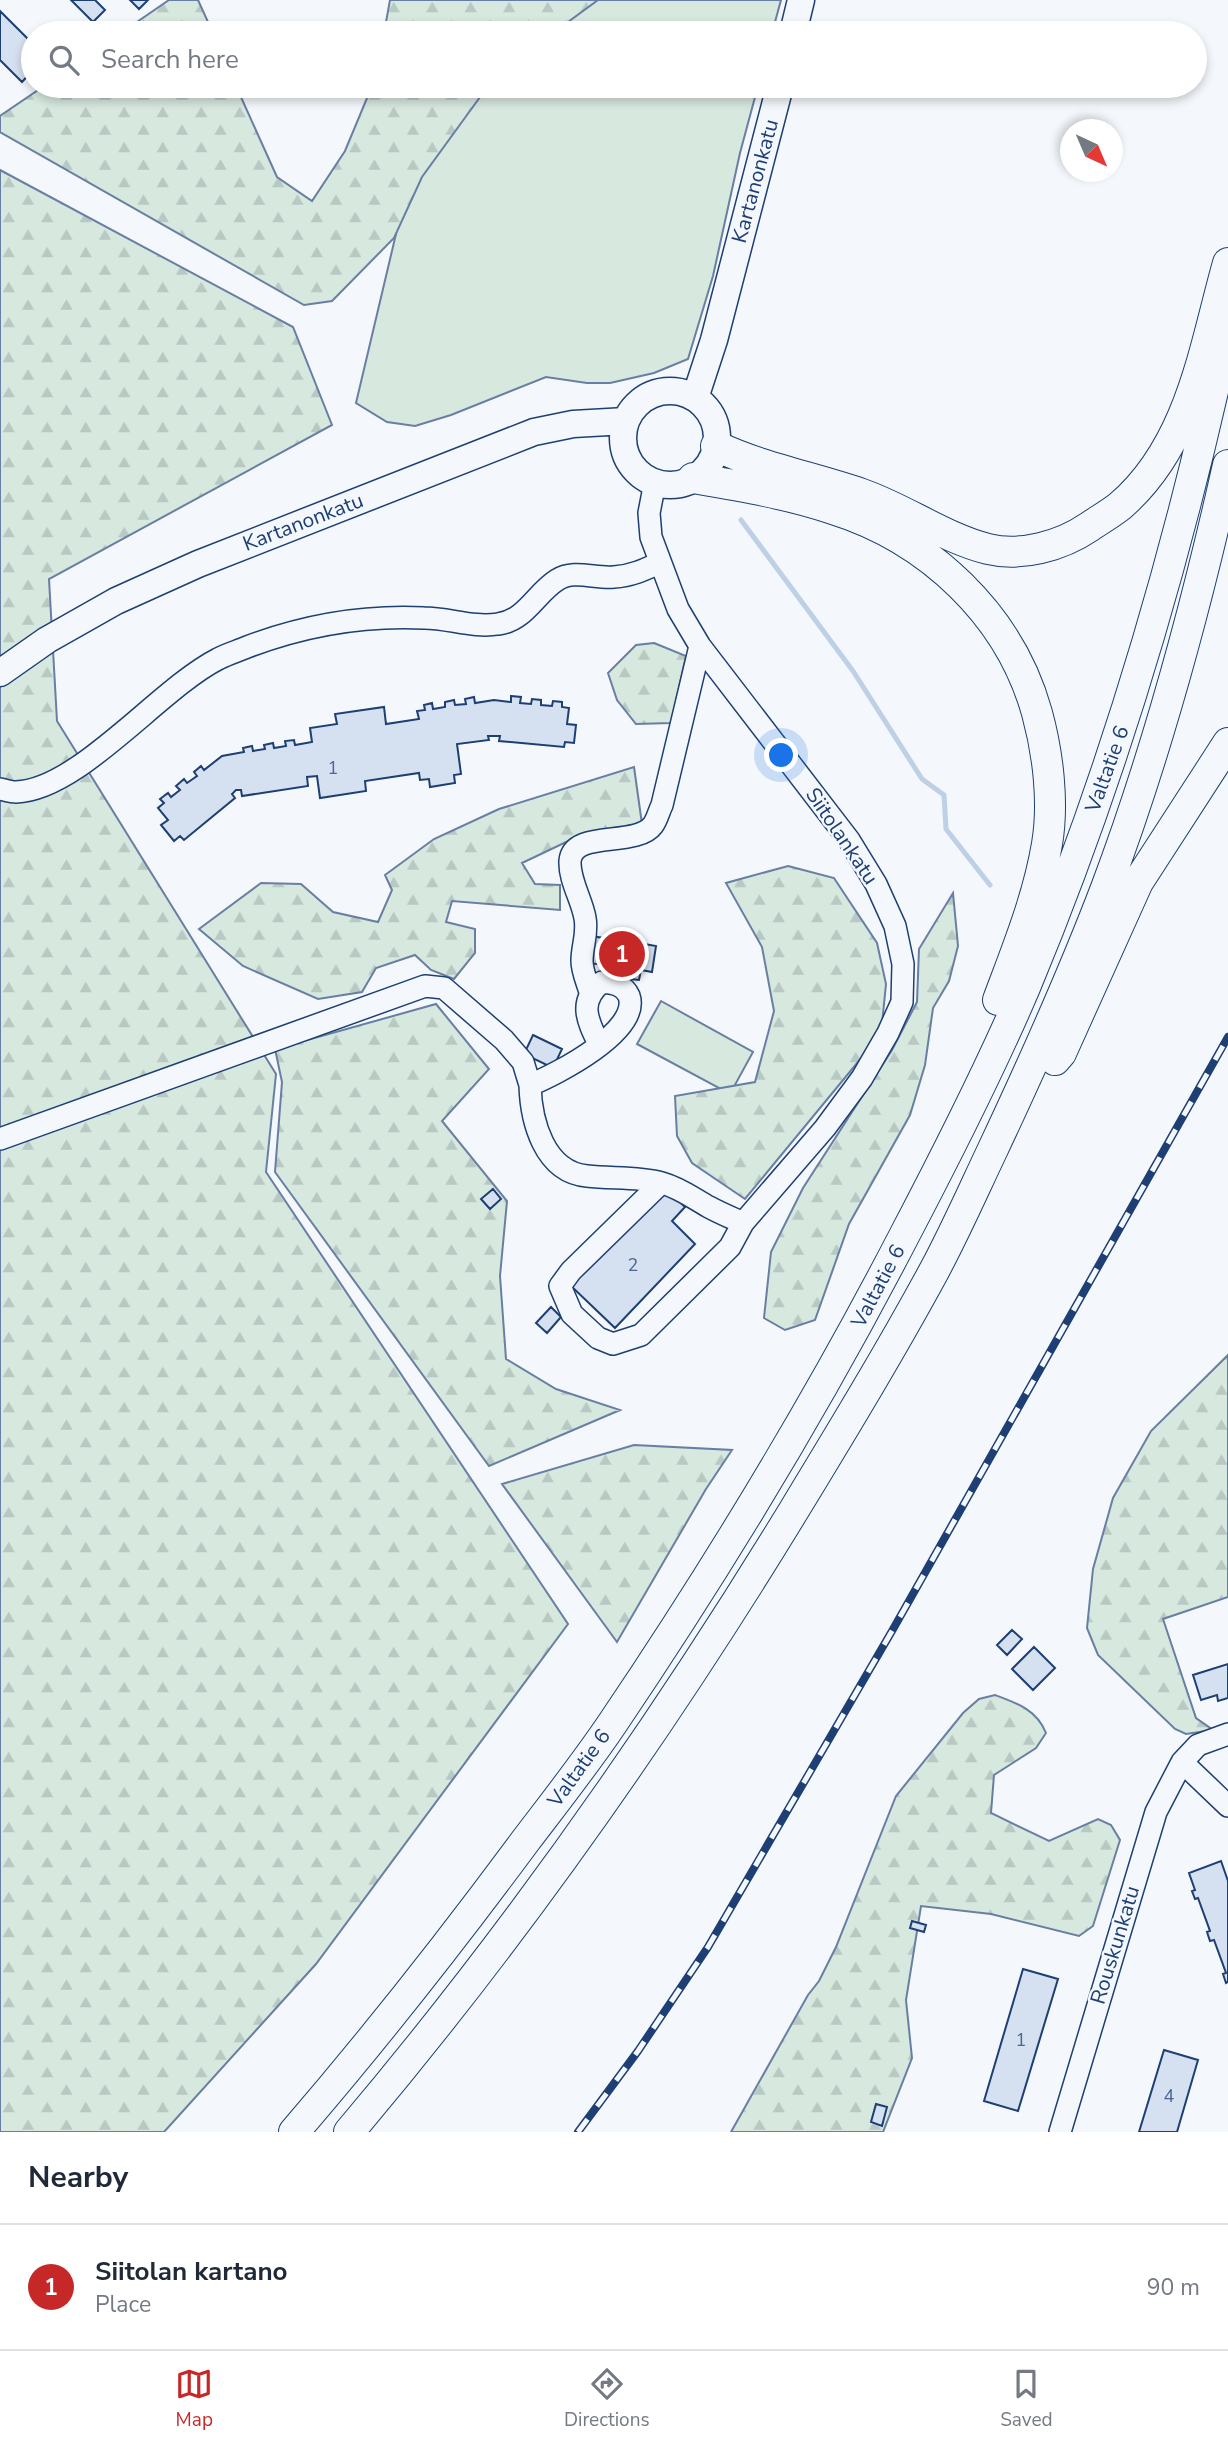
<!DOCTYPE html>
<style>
body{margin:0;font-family:"Nunito Sans",sans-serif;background:#f6f6f7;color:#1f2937}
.compass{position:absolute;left:1060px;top:119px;width:63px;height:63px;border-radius:50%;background:#fff;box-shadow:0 4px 10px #0003;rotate:136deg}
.you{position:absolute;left:782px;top:756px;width:24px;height:24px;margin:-18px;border:5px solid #fff;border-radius:50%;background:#1a73e8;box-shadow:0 0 0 10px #1a73e833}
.badge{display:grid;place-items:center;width:46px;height:46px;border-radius:50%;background:#c62828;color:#fff;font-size:23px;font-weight:700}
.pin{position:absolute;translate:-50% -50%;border:4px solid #fff;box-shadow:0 2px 7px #0006}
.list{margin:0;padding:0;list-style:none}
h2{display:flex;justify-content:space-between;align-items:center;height:91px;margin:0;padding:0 28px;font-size:30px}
h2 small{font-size:23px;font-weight:400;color:#747a83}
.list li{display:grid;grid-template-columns:46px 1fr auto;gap:21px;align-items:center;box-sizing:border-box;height:126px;padding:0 28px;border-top:2px solid #e0e1e3}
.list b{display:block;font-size:26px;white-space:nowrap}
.list p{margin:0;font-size:23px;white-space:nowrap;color:#747a83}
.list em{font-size:23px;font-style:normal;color:#747a83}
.icon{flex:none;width:38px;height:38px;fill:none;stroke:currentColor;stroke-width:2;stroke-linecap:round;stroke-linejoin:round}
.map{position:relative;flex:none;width:1228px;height:2132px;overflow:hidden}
.search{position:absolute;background:#fff;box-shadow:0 4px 10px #0003;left:21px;right:21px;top:21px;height:77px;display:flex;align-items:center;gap:18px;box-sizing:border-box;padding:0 24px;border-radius:38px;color:#747a83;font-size:26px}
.sheet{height:217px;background:#fff}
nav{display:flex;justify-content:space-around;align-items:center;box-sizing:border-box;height:98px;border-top:2px solid #e0e1e3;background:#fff;font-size:19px;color:#747a83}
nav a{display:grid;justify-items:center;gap:4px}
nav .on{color:#c62828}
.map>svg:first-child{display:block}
.green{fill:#d7e8df;stroke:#687fa3;stroke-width:2}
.forest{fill:url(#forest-firs);stroke:#687fa3;stroke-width:2}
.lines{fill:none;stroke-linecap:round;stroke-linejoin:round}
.stream{stroke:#bed0e5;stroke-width:5}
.building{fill:#d5e0f0;stroke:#1d3f73;stroke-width:2}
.minor-casing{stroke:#1d3f73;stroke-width:24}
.major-casing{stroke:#1d3f73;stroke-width:29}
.highway-casing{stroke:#1d3f73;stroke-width:32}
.minor{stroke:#f4f7fb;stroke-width:21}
.major{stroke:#f4f7fb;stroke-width:26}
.highway{stroke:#f4f7fb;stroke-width:30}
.rail-casing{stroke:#1d3f73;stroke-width:8}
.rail{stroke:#f4f7fb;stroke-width:5;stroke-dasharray:16;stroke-linecap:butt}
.labels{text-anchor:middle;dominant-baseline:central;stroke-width:5;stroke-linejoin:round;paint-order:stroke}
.number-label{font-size:18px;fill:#4b6792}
.street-label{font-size:21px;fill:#1d3f73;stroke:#f4f7fb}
</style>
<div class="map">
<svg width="1228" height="2132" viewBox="0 0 1228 2132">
<defs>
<pattern id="forest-firs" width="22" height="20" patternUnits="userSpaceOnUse" patternTransform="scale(1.75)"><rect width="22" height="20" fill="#d7e8df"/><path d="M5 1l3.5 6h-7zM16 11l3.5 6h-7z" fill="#b8c8c3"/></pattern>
</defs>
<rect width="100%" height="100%" fill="#f4f7fb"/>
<path class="green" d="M 451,0 L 781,0 L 772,33 L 443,33 Z
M 431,86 L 758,86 L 740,153 L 713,276 L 688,359 L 654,373 L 610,383 L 587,383 L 546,377 L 451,415 L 415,426 L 387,422 L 356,403 Z
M 661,1001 L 753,1052 L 730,1094 L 637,1044 Z"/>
<path class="forest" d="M 169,0 L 198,0 L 213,33 L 121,33 Z
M 390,0 L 598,0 L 553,33 L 384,33 Z
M 44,86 L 236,86 L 277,177 L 312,201 L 345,151 L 372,86 L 488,86 L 422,177 L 394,238 L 332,301 L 304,305 L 0,132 L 0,116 Z
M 0,170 L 293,327 L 332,425 L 49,579 L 57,721 L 276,1074 L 266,1172 L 568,1624 L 316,1964 L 164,2132 L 0,2132 Z
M 654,643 L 686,656 L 671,723 L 636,724 L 617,700 L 608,673 L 636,645 Z
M 634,767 L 642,824 L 585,833 L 522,863 L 535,884 L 560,885 L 560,910 L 452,901 L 446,922 L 475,929 L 475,953 L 454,979 L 431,970 L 415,955 L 376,968 L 362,992 L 318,999 L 243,966 L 199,929 L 261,883 L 301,884 L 333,912 L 378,922 L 392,890 L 385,875 L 434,839 L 499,809 Z
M 788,866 L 834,878 L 877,943 L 886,984 L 881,1034 L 745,1199 L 692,1163 L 677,1136 L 675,1096 L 755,1082 L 774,1011 L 762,947 L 726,883 Z
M 953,893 L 958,946 L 949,981 L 933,1008 L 925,1065 L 910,1115 L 849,1224 L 815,1320 L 785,1330 L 764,1318 L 771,1252 L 803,1188 L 892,1050 L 917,1002 L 919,949 Z
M 436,1004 L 489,1069 L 442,1121 L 507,1201 L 500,1276 L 506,1359 L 556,1389 L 620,1410 L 489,1466 L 275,1172 L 282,1082 L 275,1049 Z
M 1228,1355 L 1228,1597 L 1163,1619 L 1196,1718 L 1213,1730 L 1186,1734 L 1175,1729 L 1098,1655 L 1087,1628 L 1093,1569 L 1113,1498 L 1151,1431 Z
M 634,1445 L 732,1450 L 706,1489 L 617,1642 L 502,1484 Z
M 995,1695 C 1017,1703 1037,1710 1046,1733 L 1036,1748 L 994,1775 L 991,1813 L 1049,1841 L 1098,1819 L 1111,1825 L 1120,1840 L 1093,1926 L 1079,1936 L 991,1914 L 921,1906 L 906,2000 L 912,2058 L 883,2132 L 731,2132 L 808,1995 L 819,1981 L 836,1947 L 896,1796 L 963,1713 L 979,1699 Z"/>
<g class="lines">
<path class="stream" d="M 741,520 L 853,671 L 922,779 L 944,795 L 946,829 L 990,885"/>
</g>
<path class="building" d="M 71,0 L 95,0 L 105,10 L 93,22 Z
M 130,0 L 148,0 L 139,9 Z
M 0,11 L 33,44 L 33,70 L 22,82 L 0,60 Z
M 511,696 L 521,697 L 520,703 L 531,704 L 532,699 L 541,700 L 541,705 L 552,706 L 553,701 L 562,702 L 562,707 L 569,708 L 567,724 L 576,725 L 574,743 L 565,742 L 564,747 L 499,741 L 500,736 L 488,736 L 489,740 L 457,744 L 461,774 L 454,775 L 455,783 L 430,787 L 429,779 L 420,780 L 419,773 L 365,781 L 366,791 L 320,798 L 317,776 L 307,777 L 308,786 L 242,796 L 241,790 L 236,790 L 232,794 L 235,798 L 184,840 L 180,836 L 174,841 L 161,825 L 168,820 L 158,808 L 164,803 L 160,799 L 168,793 L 171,797 L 180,790 L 176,786 L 184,779 L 187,783 L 197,776 L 194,772 L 201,766 L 204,770 L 222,756 L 244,752 L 243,748 L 252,746 L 253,751 L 265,749 L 264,745 L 273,743 L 274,748 L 286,746 L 285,741 L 294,740 L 295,745 L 312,742 L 310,728 L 337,724 L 335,714 L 384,707 L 386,724 L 419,719 L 417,711 L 425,710 L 424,705 L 432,703 L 433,709 L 445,707 L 445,702 L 454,700 L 455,705 L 466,704 L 465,699 L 474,697 L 475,703 L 494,700 L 511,702 Z
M 617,930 L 635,932 L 633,942 L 656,946 L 652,972 L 641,970 L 639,980 L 621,978 L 622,971 L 612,969 L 613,966 L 588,963 L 591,936 L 616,940 Z
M 533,1035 L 562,1049 L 553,1068 L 524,1054 Z
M 664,1187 L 685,1207 L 672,1221 L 695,1244 L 615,1328 L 570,1285 Z
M 493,1189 L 501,1199 L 490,1209 L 481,1199 Z
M 551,1307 L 561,1317 L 547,1333 L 536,1323 Z
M 1012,1630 L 1022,1639 L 1007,1655 L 997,1645 Z
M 1034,1647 L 1055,1668 L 1033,1690 L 1012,1669 Z
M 1228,1664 L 1228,1698 L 1218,1701 L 1217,1695 L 1201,1700 L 1193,1675 Z
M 1221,1861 L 1228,1881 L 1228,1982 L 1226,1983 L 1223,1974 L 1226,1973 L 1214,1940 L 1210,1941 L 1207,1932 L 1210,1931 L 1198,1898 L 1195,1899 L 1192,1891 L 1195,1890 L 1189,1873 Z
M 912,1921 L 926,1925 L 924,1932 L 910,1928 Z
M 1023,1969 L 1058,1979 L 1018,2111 L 984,2101 Z
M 1164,2050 L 1198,2060 L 1177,2132 L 1139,2132 Z
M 876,2104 L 887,2107 L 882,2126 L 871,2122 Z"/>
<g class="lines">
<g class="minor-casing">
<path id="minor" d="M 655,482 L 649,513 L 651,537 L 678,609 L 700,646 L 849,840 L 876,884 L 895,926 L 903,964 L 902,1002 L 888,1033 L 862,1078 L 825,1128 L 743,1223 L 730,1247 L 641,1335 L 613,1344 L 598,1338 L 572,1314 L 560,1286 L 571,1271 L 661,1183
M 0,789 C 5,790 11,792 16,792 C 79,790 159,689 218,659 C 227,654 238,651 247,647 C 305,625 363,615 424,618 C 449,618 473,628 498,624 C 525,621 536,593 557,580 C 574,569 595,579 614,577 C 631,576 644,570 659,563
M 590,992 C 587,982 582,971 582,961 C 582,946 588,934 585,918 C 582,900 569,880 570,861 C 573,829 636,848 653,825 C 657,820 659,811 662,805 L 700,646
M 530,1085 C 531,1121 544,1172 587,1176 C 612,1179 637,1176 662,1183 C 680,1188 693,1198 709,1207 C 720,1213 732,1218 743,1223
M 0,1139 L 425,986 L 444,988 L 504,1040 L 523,1062 L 530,1085 C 557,1074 641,1031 629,996 C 624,985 614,983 602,982 C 578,1001 587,1020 599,1044
M 1182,1762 L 1228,1806
M 1060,2132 L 1156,1812 L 1182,1762 L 1198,1745 L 1228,1734"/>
</g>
<g class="major-casing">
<path id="major" d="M 793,33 L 801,0
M623 438a47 47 0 1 1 94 0a47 47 0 1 1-94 0Z
M 695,398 L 714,340 L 780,86
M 0,673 L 47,640 L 116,601 L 198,564 L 534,432 L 573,424 L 626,421"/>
</g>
<g class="highway-casing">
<path id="highway" d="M 716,446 C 762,468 813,477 862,494 C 905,509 944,538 988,549 C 1021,557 1061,546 1089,527 C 1099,520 1110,514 1120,506 C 1191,445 1204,348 1228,263
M 693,478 C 740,486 788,494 833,509 C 929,539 1010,615 1037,713 C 1048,753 1054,803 1047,844 C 1038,898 1017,949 998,1000
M 1055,1060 L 1061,1053 L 1138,882 L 1228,743
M 294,2132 C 375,2038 452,1940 526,1840 C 555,1802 585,1764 612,1724 C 718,1567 817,1404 904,1236 C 947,1154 990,1070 1026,985 C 1115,771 1180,549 1228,323
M 349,2132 C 514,1937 661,1728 794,1510 C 842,1431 890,1352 934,1271 C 955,1232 973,1191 992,1151 C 1033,1064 1072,977 1106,888 C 1158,750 1196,608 1228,465"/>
</g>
<use href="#minor" class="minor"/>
<use href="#major" class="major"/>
<use href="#highway" class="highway"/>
<g class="rail-casing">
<path id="rail" d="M 578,2132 L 638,2051 L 708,1947 L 892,1631 L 1228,1037"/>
</g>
<use href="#rail" class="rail"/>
</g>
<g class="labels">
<g class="number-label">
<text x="333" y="768">1</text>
<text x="633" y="1265">2</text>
<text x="1021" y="2040">1</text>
<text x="1169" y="2096">4</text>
</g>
<g class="street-label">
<text transform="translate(755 181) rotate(-75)">Kartanonkatu</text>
<text transform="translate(303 522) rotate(-21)">Kartanonkatu</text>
<text transform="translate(1107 769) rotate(-70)">Valtatie 6</text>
<text transform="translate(842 836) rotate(56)">Siitolankatu</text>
<text transform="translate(878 1286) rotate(-62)">Valtatie 6</text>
<text transform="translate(579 1768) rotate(-54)">Valtatie 6</text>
<text transform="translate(1115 1945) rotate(-73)">Rouskunkatu</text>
</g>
</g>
</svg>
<svg class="compass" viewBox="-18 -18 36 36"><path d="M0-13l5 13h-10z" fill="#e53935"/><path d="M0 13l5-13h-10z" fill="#747a83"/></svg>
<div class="you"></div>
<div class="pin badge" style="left:622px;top:954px">1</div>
<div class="search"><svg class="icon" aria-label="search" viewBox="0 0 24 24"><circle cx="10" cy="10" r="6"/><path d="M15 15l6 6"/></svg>Search here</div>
</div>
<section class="sheet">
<h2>Nearby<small></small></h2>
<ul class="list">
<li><span class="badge">1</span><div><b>Siitolan kartano</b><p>Place</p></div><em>90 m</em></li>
</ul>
</section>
<nav>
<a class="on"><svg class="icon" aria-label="map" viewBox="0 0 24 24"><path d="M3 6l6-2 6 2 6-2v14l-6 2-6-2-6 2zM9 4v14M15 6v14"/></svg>Map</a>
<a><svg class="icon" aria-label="directions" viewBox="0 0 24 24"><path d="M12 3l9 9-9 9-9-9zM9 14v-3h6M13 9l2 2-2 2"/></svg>Directions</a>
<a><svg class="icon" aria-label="saved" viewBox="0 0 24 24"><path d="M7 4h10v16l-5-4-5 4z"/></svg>Saved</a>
</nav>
